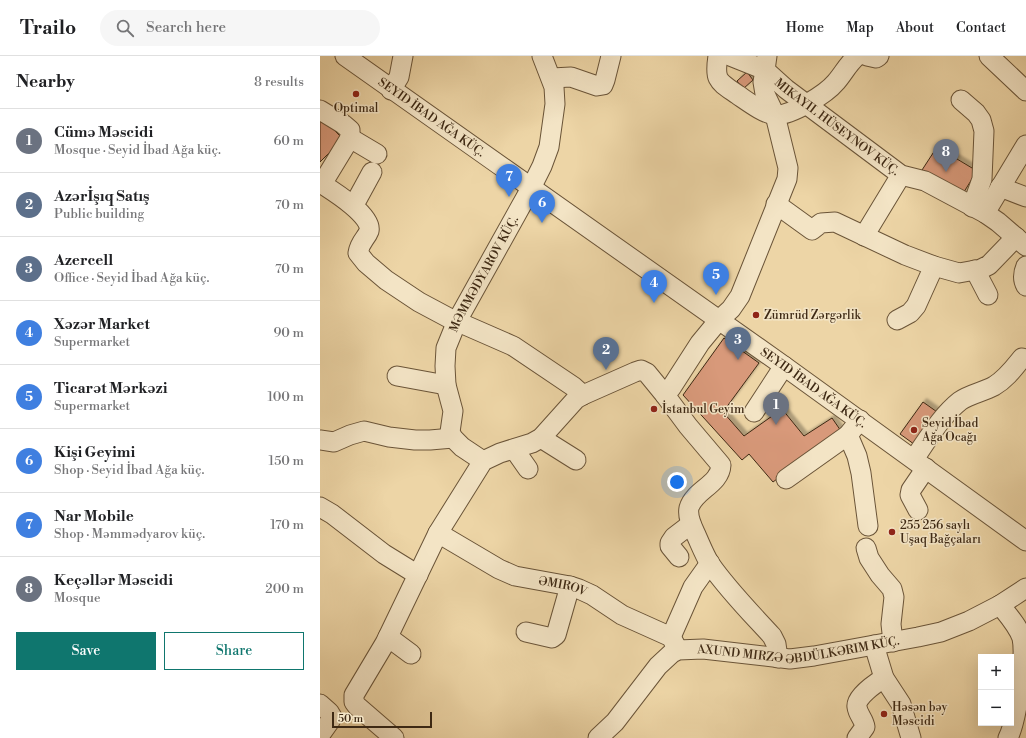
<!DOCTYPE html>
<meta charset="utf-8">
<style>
body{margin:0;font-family:"Libre Bodoni",serif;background:#f6f6f6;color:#202124}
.controls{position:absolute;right:12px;bottom:12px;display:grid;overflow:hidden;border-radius:0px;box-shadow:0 4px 16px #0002}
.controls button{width:36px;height:36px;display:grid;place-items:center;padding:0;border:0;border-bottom:1px solid #e0e0e0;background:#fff;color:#202124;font:20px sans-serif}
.scale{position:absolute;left:12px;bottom:10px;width:100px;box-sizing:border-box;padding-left:4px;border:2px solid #3e2914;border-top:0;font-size:11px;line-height:14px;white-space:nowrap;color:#3e2914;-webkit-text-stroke:3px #f3e4c5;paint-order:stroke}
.you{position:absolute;left:357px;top:426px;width:14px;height:14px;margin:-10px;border:3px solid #fff;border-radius:50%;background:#1a73e8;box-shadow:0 0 0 6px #1a73e833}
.badge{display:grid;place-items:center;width:26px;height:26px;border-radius:50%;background:#0f766e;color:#fff;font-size:13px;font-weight:700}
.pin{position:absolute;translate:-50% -33px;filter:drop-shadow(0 1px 2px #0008)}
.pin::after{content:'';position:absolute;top:21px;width:14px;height:12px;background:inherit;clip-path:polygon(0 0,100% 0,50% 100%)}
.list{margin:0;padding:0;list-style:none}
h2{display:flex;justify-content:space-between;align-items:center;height:52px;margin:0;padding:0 16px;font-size:17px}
h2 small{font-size:13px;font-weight:400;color:#757577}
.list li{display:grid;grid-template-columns:26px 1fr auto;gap:12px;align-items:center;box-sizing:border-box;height:64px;padding:0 16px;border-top:1px solid #e0e0e0}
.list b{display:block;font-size:15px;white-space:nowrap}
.list p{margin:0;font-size:13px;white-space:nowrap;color:#757577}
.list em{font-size:13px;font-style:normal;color:#757577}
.actions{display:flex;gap:8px;padding:12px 16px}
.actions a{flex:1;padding:9px 0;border:1px solid #0f766e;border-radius:0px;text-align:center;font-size:14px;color:#0f766e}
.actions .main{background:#0f766e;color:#fff}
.icon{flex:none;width:22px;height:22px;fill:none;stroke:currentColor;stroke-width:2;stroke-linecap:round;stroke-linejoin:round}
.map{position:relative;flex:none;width:706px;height:682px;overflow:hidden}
header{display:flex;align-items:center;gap:24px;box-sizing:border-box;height:56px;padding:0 20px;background:#fff;border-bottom:1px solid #e0e0e0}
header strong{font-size:19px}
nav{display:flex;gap:22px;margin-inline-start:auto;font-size:14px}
.search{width:280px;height:36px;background:#f6f6f6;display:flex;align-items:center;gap:10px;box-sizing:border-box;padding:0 14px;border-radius:22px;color:#757577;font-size:15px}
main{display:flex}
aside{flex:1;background:#fff}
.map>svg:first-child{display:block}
.building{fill:#d8997a;stroke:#3e2914;filter:url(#shadow)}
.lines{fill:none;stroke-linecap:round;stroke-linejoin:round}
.minor-casing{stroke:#6a5438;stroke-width:21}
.minor{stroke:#f3e4c5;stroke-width:19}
.poi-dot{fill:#8f2418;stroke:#f3e4c5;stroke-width:1.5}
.labels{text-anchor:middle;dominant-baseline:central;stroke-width:3;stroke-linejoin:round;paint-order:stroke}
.poi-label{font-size:12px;fill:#3e2914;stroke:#f3e4c5;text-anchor:start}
.street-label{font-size:12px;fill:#3e2914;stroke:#f3e4c5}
</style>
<header>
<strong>Trailo</strong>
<div class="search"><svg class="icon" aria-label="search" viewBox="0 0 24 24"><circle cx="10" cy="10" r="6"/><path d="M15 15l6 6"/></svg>Search here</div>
<nav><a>Home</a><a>Map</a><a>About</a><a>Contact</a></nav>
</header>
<main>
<aside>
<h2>Nearby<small>8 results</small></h2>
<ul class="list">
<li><span class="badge" style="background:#6b7280">1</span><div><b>Cümə Məscidi</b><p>Mosque · Seyid İbad Ağa küç.</p></div><em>60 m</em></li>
<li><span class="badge" style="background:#5c6f8a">2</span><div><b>Azərİşıq Satış</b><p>Public building</p></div><em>70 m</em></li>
<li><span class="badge" style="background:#5c6f8a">3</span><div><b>Azercell</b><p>Office · Seyid İbad Ağa küç.</p></div><em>70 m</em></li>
<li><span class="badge" style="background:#3f7fe0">4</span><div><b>Xəzər Market</b><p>Supermarket</p></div><em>90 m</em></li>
<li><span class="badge" style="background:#3f7fe0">5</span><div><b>Ticarət Mərkəzi</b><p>Supermarket</p></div><em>100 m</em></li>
<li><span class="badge" style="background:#3f7fe0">6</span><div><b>Kişi Geyimi</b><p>Shop · Seyid İbad Ağa küç.</p></div><em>150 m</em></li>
<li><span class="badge" style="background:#3f7fe0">7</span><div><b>Nar Mobile</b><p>Shop · Məmmədyarov küç.</p></div><em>170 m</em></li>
<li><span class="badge" style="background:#6b7280">8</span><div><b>Keçəllər Məscidi</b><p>Mosque</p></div><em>200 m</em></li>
</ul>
<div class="actions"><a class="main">Save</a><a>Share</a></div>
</aside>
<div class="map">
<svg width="706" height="682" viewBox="0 0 706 682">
<defs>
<filter id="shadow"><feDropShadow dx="3.5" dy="-3.5" stdDeviation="1" flood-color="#0004"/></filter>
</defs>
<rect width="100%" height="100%" fill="#edd5a6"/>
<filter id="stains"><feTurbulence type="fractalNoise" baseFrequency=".005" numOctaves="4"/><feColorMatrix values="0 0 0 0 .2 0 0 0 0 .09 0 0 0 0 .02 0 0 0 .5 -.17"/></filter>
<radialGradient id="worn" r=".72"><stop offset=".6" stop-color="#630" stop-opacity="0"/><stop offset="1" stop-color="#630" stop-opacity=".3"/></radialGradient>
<path class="building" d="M 427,16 L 433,24 L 423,33 L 417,25 Z
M 0,60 L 23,83 L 0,106 Z
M 617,91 L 657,115 L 642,139 L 602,114 Z
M 404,282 L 439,307 L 403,356 L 424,380 L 462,353 L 484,380 L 512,362 L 521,375 L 453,426 L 429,398 L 422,404 L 363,339 Z
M 603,346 L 620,358 L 598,391 L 580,378 Z"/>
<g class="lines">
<g class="minor-casing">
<g id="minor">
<path id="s1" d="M 25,0 L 464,310 L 706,485"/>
<path d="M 398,0 C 394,25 398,25 418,39 C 427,45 444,58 455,59 C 471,60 506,38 516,26 C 523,18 528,8 537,0"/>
<path id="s2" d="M 447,0 L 445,14 L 466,33 L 573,113 L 581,119 L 605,125 L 665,157 L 678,166 L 706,190"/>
<path d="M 547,0 L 556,2 L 559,0"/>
<path d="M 669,0 L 706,35"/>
<path d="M 232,22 L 251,21 L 277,30 L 283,29 L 285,24 L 291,0"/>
<path d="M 71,34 L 79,21 L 83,0"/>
<path d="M 641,44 L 656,57 L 661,64 L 664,75 L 662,123 L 652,151"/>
<path d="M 0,54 L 23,68 L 30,74 L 30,82"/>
<path d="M 30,82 L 2,128 C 13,135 53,160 49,175 C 46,183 40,185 38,197 L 46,207 L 66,224 L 99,246 L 129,262 L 193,290 L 254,331 L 263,339"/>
<path d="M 30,82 L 57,98"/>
<path d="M 680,131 L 706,141"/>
<path d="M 456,148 L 492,174 L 501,167 L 515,166 L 585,199 L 614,210 L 639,217 L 661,213 L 669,209 L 696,181"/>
<path d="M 34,149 L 52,116"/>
<path d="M 665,157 L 706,89"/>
<path d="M 544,180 L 581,119"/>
<path d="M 706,210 C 703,217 702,223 706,230"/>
<path d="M 655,214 L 668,239"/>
<path d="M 577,264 L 590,257 L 596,250 L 614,210"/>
<path d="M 77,320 L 126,329"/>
<path d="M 345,339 L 368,370 L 401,409 C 400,429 374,434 369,452 C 367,462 373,472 377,481 C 381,490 385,500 390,508 C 408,534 431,557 452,580 L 456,588 L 458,602"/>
<path d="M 434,356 L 464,310"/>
<path d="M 540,364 L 528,379 L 537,400 L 541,417 L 548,470"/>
<path d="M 221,382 L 256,404"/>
<path d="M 0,384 L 14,386 L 30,379 L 44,375 L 69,381 L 95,384 L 110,384 L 133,382"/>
<path d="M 194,393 L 208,413"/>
<path d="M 594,403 C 608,383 621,360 640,345 C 650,338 663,336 674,330 C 686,323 694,312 702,302"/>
<path id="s3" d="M 163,405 L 142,391 L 133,382 L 130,376 L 133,355 L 126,329 L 125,310 L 126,292 L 137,265 L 211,132 L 222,110 L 229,91 L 235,48 L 234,31 L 222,0"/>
<path d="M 466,423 L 528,379"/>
<path d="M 0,451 L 12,458 L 64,498 L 98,519"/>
<path d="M 598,454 L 590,439 L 591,434 L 606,412"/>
<path id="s4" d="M 118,477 L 179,513 L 195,520 L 250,530 L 259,533 L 272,539 L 302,559 L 351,581 L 358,594"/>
<path d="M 546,492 L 549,502 L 560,519 L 572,533 L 574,541 L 571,568 L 573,586"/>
<path d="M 359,501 L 350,490 L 350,487 L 354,481 L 371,468"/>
<path d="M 680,549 C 688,559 698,570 702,582 C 706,601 697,664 688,682"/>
<path d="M 206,576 L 232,582 L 236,579 L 250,530"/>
<path d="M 68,581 L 91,598"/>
<path d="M 351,581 L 373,531 L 390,507"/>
<path d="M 554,589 L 564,622 L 581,648 L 591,682"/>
<path d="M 0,648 L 9,656 L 12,661 L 10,665 L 0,679"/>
<path d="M 74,682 L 37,650 L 34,646 L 34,639 L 65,587 L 118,477 L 163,405 L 180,397 L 212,387 L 221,382 L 256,343 L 263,339 L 315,316 L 321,314 L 327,317 L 345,339 L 351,332 L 380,287 L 399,264 L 411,253 L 420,240 L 467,123 L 468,112 L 455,59 L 445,38 L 443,26 L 445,14 L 410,0"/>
<path id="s5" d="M 278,682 L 295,666 L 338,610 L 352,597 L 358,594 L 383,593 L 470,603 L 494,600 L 598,581 L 621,576 L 649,565 L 680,549 L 706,532"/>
<path d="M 537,682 L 545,671 C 544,663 538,659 537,651 C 535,641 556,627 564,622"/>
</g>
</g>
<use href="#minor" class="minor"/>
</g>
<g class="poi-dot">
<circle cx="36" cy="38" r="4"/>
<circle cx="436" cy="259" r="4"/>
<circle cx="334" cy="353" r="4"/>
<circle cx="594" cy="374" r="4"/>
<circle cx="572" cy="476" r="4"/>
<circle cx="564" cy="658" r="4"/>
</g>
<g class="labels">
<g class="poi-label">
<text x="36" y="52" text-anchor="middle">Optimal</text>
<text x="444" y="259">Zümrüd Zərgərlik</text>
<text x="342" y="353">İstanbul Geyim</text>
<text x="602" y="367">Seyid İbad<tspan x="602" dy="14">Ağa Ocağı</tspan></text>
<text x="580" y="469">255 256 saylı<tspan x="580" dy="14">Uşaq Bağçaları</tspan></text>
<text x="572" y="651">Həsən bəy<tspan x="572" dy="14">Məscidi</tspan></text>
</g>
<g class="street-label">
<text stroke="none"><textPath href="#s1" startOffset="106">SEYID İBAD AĞA KÜÇ.</textPath></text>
<text stroke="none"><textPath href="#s2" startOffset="106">MIKAYIL HÜSEYNOV KÜÇ.</textPath></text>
<text stroke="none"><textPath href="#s3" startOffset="213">MƏMMƏDYAROV KÜÇ.</textPath></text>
<text stroke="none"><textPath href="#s1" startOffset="574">SEYID İBAD AĞA KÜÇ.</textPath></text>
<text stroke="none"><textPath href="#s4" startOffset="137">ƏMIROV</textPath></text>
<text stroke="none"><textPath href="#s5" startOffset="241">AXUND MIRZƏ ƏBDÜLKƏRIM KÜÇ.</textPath></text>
</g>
</g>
<rect width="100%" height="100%" filter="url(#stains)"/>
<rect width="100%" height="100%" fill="url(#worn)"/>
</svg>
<div class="controls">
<button>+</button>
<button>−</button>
</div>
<div class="scale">50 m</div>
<div class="you"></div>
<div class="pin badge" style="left:456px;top:369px;background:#6b7280">1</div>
<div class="pin badge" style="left:286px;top:314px;background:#5c6f8a">2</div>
<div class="pin badge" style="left:418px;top:304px;background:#5c6f8a">3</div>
<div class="pin badge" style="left:334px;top:247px;background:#3f7fe0">4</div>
<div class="pin badge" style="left:396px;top:239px;background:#3f7fe0">5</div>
<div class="pin badge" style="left:222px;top:167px;background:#3f7fe0">6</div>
<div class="pin badge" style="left:189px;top:141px;background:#3f7fe0">7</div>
<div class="pin badge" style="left:626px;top:116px;background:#6b7280">8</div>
</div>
</main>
